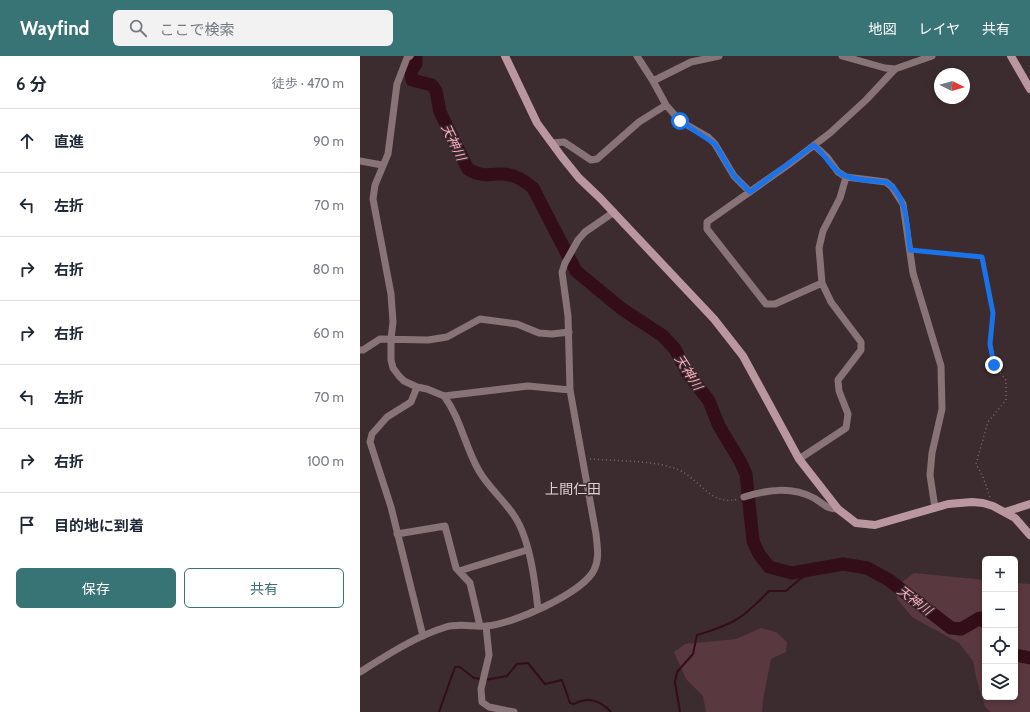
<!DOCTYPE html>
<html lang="ja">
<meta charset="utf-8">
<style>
body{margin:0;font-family:Cabin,"Noto Sans JP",sans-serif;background:#f2f2f3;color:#1f2937}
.controls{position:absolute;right:12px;bottom:12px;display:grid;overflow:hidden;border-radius:6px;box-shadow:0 2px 6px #0003}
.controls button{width:36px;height:36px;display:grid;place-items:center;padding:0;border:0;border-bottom:1px solid #e0e1e3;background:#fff;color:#1f2937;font:20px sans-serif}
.compass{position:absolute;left:574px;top:12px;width:36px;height:36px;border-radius:50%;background:#fff;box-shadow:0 2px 6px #0003;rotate:95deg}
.stop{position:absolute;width:12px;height:12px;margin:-9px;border:3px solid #1a73e8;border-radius:50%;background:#fff}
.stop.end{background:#1a73e8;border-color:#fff;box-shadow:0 1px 4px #0008}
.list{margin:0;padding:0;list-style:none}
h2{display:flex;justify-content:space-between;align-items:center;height:52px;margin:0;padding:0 16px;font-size:17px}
h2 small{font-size:13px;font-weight:400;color:#747a83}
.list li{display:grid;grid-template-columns:26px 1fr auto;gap:12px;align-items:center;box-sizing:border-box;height:64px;padding:0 16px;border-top:1px solid #e0e1e3}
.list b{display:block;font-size:15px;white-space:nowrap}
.list em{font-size:13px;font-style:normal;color:#747a83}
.actions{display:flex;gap:8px;padding:12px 16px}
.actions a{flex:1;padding:9px 0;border:1px solid #387376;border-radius:6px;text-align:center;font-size:14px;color:#387376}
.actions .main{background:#387376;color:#fff}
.icon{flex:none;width:22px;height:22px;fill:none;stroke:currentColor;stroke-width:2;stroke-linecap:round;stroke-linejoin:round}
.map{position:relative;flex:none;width:670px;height:656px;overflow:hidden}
header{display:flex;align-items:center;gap:24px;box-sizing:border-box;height:56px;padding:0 20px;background:#387376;color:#fff}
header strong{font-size:19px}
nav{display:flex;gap:22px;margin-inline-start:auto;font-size:14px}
.search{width:280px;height:36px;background:#f2f2f3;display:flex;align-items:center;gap:10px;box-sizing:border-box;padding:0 14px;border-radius:6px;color:#747a83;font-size:15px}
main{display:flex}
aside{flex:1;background:#fff}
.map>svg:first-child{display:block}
.green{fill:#5a3840}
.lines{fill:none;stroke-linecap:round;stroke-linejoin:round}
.stream{stroke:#330d18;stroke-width:2}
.river{stroke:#330d18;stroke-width:13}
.path{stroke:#7a6b6e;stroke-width:1.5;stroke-dasharray:1 3;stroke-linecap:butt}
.street{stroke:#887377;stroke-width:7}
.secondary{stroke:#ba979e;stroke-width:8}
.route{stroke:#1a73e8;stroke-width:5}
.labels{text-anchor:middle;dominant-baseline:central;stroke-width:3;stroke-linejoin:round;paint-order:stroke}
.water-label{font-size:13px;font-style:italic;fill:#f7abbb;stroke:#3c2c2f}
.quarter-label{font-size:14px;fill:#e1cdd0;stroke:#3c2c2f}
</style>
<header>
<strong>Wayfind</strong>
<div class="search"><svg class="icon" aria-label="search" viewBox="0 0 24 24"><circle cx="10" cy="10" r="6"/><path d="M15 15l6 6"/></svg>ここで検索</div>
<nav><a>地図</a><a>レイヤ</a><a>共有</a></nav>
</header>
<main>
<aside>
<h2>6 分<small>徒歩 · 470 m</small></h2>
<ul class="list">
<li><svg class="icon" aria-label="ahead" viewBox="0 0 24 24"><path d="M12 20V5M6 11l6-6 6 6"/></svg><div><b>直進</b></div><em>90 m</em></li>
<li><svg class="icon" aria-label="left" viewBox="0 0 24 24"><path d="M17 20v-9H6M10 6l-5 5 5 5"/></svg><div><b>左折</b></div><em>70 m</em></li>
<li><svg class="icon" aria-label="right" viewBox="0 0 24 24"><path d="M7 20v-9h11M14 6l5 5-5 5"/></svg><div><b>右折</b></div><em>80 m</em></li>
<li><svg class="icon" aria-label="right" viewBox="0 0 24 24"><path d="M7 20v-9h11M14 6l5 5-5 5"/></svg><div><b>右折</b></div><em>60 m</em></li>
<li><svg class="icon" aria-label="left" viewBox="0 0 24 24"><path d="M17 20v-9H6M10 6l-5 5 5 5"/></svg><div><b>左折</b></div><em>70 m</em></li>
<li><svg class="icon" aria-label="right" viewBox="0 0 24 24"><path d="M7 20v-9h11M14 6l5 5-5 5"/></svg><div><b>右折</b></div><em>100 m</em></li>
<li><svg class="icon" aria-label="arrive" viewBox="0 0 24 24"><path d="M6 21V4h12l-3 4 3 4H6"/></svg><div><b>目的地に到着</b></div></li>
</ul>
<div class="actions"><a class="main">保存</a><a>共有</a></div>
</aside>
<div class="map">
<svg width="670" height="656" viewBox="0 0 670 656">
<rect width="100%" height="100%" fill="#3c2c2f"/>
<path class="green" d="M 554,517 L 625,524 L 625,641 L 655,641 L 655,527 L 670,528 L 670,656 L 631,656 L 625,651 L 617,625 L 613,605 L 599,587 L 552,561 L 537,543 L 538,529 Z
M 401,572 L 416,576 L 427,586 L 426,596 L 411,603 L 403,644 L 402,656 L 346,656 L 343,640 L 326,623 L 314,596 L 325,588 L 376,583 Z"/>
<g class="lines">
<path class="stream" d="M 125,624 L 147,620 L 157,608 L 168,607 L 185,628 L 202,624 L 210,647 L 214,648 C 228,640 241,645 251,656
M 79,656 L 95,611 L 100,611 L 114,622 L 121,623
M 320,656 L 315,626 L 317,616 L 333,598 L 337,579 C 374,568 382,563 409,535 L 426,535 L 440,523 L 454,515"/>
<path class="river" d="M 56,0 L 56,8 L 51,14 L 52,24 L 72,29 L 76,35 L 80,56 L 108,113 C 119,120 126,119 138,118 C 151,117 164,124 173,132 L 216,215 L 262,253 L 303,280 L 315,293 L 327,316 L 349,345 L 359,370 L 380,405 L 386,418 L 393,485 L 399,498 L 409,511 L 432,517 L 483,508 L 507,512 L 529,524 L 591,572 L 601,573 L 620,562 L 625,566
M 655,599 L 670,602"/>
<path class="path" d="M 558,195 L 622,201 L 633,257 L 630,288 L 634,309 L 646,324 L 646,344 L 628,366 L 616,408 L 623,421 L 630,441
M 230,403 C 255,405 300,404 321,415 C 342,426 351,450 378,443"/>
<path class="street" d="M 50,0 L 47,2 L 37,28 L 28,98 L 15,129 L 13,143 L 31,238 L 33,266 L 31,283 L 31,304 L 33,312 L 39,320 L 44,325 L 57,331 L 67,333 L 84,340 L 168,330 L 210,334
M 277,0 L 293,25 L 306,49 L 320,65 L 348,81 L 355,88 L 374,120 L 390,136
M 482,0 L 525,12 L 535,13
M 293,25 L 331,6 L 359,0
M 192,87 L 204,86 L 231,104 L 237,103 L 279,66 L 306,49
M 454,89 L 467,101 L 478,116 L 486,121 L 526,126 L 532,131 L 543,148 L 553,217 L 581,310 L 582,353 L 572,397 L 570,419 L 575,452
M 0,105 L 22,109
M 462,227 L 415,248 L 406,248 L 347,173 L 347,166 L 428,109 L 470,77 L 506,44 L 535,13 L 572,0
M 0,294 L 3,294 L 20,283 L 68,284 L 87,281 L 120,263 L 157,268 L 179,277 L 192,278 L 209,276
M 57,331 L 51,346 L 27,361 L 12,378 L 10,386 L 31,451 L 63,580
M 84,340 C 101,363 105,391 119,415 C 129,432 145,445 155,461 C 170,484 175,526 178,553
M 439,403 L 486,372 L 488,358 L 479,335 L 478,324 L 501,294 L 501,286 L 471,246 L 462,227 L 459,192 L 463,175 L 480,142 L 486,121
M 384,441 C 407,434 431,430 454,442 C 464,448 466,453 478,453
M 37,478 L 85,470 L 96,512 L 110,527 L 120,570
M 99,515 L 167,494
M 126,570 L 129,599 L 121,633 L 122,646 L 129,651 L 154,656
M 0,616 C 27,599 56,580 86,571 C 99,567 113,571 126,570 C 151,569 223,537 234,514 C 240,502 237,490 236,478 L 210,334 L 208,260 L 202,216 L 205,207 L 218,184 L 225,176 L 254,156"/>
<path class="secondary" d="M 145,0 L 177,67 L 202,101 L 219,122 L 240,142 L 354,263 L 383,300 L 439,403 L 478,453 L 496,467 L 515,469 L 588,448 L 612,446 L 623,447 L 633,450 L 655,462 L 670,479
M 651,0 L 670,33
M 645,456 L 670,448"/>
</g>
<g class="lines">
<path class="route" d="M 320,65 L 355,88 L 374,120 L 390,136 L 454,89 C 463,97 469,107 477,115 C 485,124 514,125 526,126 C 548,139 547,172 550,194 L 622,201 L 633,257 L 630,288 L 634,309"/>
</g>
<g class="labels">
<g class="water-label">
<text transform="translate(94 86) rotate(64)">天神川</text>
<text transform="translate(329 316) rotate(57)">天神川</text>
<text transform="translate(555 544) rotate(37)">天神川</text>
</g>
<g class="quarter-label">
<text x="213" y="433">上間仁田</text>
</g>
</g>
</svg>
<div class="controls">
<button>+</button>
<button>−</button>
<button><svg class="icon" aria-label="locate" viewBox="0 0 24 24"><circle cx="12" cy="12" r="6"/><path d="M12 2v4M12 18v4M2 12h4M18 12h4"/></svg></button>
<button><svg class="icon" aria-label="layers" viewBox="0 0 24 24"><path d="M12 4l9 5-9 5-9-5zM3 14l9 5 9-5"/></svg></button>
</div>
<svg class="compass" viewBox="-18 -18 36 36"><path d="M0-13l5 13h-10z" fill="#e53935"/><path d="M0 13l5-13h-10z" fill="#747a83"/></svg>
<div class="stop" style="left:320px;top:65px"></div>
<div class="stop end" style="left:634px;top:309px"></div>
</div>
</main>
